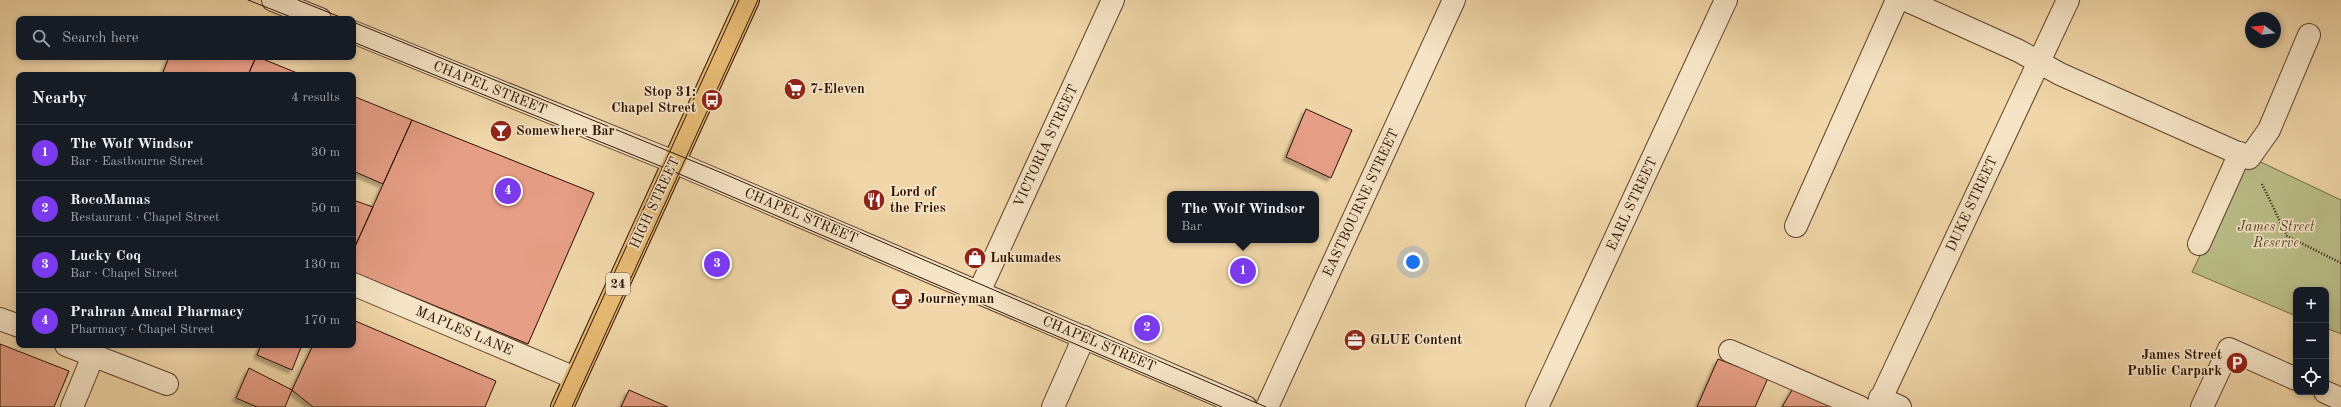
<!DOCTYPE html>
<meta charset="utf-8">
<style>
body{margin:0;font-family:"Old Standard TT",serif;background:#242831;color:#f1f3f6}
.controls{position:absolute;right:12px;bottom:12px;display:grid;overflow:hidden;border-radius:8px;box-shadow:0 2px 6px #0003}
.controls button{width:36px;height:36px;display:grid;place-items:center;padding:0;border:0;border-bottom:1px solid #363941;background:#171b24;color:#f1f3f6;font:20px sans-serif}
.compass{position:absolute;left:2245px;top:12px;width:36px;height:36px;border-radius:50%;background:#171b24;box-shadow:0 2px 6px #0003;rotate:285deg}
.you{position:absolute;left:1413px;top:262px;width:14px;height:14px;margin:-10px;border:3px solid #fff;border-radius:50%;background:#1a73e8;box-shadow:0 0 0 6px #1a73e833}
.badge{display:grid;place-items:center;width:26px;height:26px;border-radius:50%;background:#7c3aed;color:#fff;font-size:13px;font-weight:700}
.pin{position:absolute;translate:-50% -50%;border:2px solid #fff;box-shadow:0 1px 4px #0006}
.popup{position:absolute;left:1167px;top:191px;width:152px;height:52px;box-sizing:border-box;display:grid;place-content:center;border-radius:8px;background:#171b24;filter:drop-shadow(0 1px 3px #0005);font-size:13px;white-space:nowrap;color:#9ea1a6}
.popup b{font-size:15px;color:#f1f3f6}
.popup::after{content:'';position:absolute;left:50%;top:100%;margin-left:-8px;border:8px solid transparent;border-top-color:#171b24}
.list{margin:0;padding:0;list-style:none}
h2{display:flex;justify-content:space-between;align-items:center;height:52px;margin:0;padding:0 16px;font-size:17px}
h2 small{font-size:13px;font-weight:400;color:#9ea1a6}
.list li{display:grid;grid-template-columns:26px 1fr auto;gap:12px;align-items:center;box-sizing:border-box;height:56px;padding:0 16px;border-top:1px solid #363941}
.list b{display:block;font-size:15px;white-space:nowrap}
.list p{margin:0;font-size:13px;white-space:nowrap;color:#9ea1a6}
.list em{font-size:13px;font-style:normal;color:#9ea1a6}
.icon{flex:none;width:22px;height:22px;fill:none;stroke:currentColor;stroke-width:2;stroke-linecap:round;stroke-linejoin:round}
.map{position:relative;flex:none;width:2341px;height:407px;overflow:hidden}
.search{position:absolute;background:#171b24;box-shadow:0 2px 6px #0003;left:16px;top:16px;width:340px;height:44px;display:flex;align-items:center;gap:10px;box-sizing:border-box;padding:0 14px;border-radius:8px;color:#9ea1a6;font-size:15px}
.panel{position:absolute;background:#171b24;box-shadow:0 2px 6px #0003;left:16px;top:72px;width:340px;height:276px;border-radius:8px}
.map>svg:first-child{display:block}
.green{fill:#babe88;stroke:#736844}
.building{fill:#e79e86;stroke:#2c1101;filter:url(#shadow)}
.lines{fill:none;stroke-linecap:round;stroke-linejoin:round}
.service-casing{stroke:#5d422b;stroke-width:24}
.minor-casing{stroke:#5d422b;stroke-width:24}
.tertiary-casing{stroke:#5d422b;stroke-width:24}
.primary-casing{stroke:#2c1101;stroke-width:24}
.path{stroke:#2c1101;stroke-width:2.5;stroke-dasharray:1 2;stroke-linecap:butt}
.service{stroke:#f5e4c6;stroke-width:22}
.minor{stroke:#f5e4c6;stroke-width:22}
.tertiary{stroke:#f5e4c6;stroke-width:22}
.primary{stroke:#e8bb74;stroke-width:22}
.tram{stroke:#2c1101;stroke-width:1}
.labels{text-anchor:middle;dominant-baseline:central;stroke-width:3.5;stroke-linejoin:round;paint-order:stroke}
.shield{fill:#f5e4c6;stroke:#68503c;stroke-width:1}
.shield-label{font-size:13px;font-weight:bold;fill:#2c1101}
.street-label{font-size:14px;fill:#2c1101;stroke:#f5e4c6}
.poi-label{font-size:14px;font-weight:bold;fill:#2c1101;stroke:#f5e4c6;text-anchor:start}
.park-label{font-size:14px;font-style:italic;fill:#57452a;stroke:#f5e4c6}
</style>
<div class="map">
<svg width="2341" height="407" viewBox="0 0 2341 407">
<defs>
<filter id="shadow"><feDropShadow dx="-3.5" dy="3.5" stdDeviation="1" flood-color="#0004"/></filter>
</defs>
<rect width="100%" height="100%" fill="#f0d6a8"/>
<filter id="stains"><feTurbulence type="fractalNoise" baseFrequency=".005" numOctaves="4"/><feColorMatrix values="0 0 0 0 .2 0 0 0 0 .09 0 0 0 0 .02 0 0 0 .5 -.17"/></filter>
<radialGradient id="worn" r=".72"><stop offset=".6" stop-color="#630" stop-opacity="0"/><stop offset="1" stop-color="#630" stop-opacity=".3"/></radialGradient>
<path class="green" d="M 2248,156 L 2341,200 L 2341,334 L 2326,328 L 2326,290 L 2296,290 L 2296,316 L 2192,272 Z"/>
<path class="building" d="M 169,57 L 256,57 L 248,75 L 162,75 Z
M 256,57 L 258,57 L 302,75 L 248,75 Z
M 353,96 L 412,120 L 383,184 L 353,171 Z
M 1306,109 L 1352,130 L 1331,178 L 1286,157 Z
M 412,120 L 594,193 L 528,344 L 353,272 L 353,251 Z
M 353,200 L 373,207 L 353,251 Z
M 353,320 L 496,381 L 485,407 L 313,407 L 292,390 L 313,345 L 353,345 Z
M 0,344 L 69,371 L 54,407 L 0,407 Z
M 261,345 L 302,345 L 292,370 L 257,355 Z
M 1718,359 L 1768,378 L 1755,407 L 1697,407 Z
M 249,368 L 292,390 L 285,407 L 257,407 L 236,398 Z
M 1795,385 L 1836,407 L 1782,407 Z
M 629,390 L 668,407 L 621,407 Z"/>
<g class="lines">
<g class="service-casing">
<path id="service" d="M 1906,0 L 2019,51 L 2060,74 L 2249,158 L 2269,130 L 2309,35
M 1796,226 L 1897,0
M 2199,244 L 2240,153
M 353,284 L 575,378
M 0,319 L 19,326
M 66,345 L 167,384
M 1730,351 L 1860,407
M 2325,392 L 2341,399
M 1880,398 L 1900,407
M 72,407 L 93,356
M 2202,407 L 2229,349 L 2296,379"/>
</g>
<g class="minor-casing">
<path id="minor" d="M 979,292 L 1113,0
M 1053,407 L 1084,337
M 1267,407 L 1454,0
M 1537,407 L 1726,0
M 1877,407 L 2068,0"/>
</g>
<g class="tertiary-casing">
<path id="tertiary" d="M 273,0 L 320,19
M 353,32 L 674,162 L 1246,407"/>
</g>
<g class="primary-casing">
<path id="primary" d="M 562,407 L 748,0"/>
</g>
<path class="path" d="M 2262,184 L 2287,236 L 2341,263"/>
<use href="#service" class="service"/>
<use href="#minor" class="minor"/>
<use href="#tertiary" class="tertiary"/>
<use href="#primary" class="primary"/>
<path class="tram" d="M 248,0 L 296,19
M 298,0 L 345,19
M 353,22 L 722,173 L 1266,407
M 353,42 L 670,170 L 1222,407
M 553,407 L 739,0
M 572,407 L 758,0"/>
</g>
<defs>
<g id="supermarket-disc" transform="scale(1.15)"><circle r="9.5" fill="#8f2418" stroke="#f5e4c6"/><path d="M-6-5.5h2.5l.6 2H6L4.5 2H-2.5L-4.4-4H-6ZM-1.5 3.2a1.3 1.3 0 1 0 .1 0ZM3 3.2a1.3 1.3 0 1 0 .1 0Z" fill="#fff"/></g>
<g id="bus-disc" transform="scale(1.15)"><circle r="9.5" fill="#8f2418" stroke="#f5e4c6"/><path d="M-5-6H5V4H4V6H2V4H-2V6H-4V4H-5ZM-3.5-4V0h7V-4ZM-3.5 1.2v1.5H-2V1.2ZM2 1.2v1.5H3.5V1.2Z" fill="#fff"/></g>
<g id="bar-disc" transform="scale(1.15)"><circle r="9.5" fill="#8f2418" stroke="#f5e4c6"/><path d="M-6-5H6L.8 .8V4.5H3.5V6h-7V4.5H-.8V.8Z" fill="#fff"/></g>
<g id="restaurant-disc" transform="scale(1.15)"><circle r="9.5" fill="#8f2418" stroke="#f5e4c6"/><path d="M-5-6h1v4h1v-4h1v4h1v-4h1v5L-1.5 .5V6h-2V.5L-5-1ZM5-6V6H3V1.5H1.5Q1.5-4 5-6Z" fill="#fff"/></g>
<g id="shop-disc" transform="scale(1.15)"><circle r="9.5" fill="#8f2418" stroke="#f5e4c6"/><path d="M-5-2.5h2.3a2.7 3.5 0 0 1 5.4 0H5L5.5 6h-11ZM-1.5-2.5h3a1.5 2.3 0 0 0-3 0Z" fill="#fff"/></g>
<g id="cafe-disc" transform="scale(1.15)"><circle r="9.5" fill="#8f2418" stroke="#f5e4c6"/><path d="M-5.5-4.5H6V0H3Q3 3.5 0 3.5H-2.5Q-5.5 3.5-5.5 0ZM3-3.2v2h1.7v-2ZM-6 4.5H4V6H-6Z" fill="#fff"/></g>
<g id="office-disc" transform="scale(1.15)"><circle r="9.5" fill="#8f2418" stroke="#f5e4c6"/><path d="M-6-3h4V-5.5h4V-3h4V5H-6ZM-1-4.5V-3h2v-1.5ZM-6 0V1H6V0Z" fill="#fff"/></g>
<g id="parking-disc" transform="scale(1.15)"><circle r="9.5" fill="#8f2418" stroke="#f5e4c6"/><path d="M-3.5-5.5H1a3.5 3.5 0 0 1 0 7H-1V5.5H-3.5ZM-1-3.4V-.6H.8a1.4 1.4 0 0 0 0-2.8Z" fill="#fff"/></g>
</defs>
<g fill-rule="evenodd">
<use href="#supermarket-disc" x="795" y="89"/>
<use href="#bus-disc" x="712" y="100"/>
<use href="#bar-disc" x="501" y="131"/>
<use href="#restaurant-disc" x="874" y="200"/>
<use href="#shop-disc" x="975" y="258"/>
<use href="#cafe-disc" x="902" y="299"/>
<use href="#office-disc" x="1355" y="340"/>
<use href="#parking-disc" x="2237" y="363"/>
</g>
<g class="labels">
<rect class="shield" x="606" y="273" width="24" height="22" rx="3"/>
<g class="shield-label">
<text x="618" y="284">24</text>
</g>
<g class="street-label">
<text transform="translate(490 88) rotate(22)">CHAPEL STREET</text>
<text transform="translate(1046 146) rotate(-65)">VICTORIA STREET</text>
<text transform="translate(655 203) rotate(-65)">HIGH STREET</text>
<text transform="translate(1361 203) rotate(-65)">EASTBOURNE STREET</text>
<text transform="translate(1632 204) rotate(-65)">EARL STREET</text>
<text transform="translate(1972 204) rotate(-65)">DUKE STREET</text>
<text transform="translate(801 216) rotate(23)">CHAPEL STREET</text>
<text transform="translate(464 331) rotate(23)">MAPLES LANE</text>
<text transform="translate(1099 344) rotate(23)">CHAPEL STREET</text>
</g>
<g class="poi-label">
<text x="810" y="89">7-Eleven</text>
<text x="696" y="92" text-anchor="end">Stop 31:<tspan x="696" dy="16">Chapel Street</tspan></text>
<text x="516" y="131">Somewhere Bar</text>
<text x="890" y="192">Lord of<tspan x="890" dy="16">the Fries</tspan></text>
<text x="990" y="258">Lukumades</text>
<text x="918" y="299">Journeyman</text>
<text x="1370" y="340">GLUE Content</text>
<text x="2222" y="355" text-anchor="end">James Street<tspan x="2222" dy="16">Public Carpark</tspan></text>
</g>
<g class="park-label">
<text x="2276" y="227">James Street<tspan x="2276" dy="16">Reserve</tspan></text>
</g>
</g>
<rect width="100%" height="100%" filter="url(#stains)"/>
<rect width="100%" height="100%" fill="url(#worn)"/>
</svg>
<div class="controls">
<button>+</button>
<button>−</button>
<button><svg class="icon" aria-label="locate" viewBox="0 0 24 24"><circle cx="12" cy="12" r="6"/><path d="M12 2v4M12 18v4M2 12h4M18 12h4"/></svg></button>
</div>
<svg class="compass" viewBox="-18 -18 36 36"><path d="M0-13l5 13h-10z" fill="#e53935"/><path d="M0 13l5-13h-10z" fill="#9ea1a6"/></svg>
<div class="you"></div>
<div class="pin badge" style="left:1243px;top:271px">1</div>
<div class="popup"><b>The Wolf Windsor</b>Bar</div>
<div class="pin badge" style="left:1147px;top:328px">2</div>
<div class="pin badge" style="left:717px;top:264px">3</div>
<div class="pin badge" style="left:508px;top:191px">4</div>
<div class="search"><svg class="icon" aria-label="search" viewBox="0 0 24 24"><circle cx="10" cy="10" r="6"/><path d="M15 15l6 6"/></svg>Search here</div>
<section class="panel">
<h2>Nearby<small>4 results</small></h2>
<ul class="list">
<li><span class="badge">1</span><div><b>The Wolf Windsor</b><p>Bar · Eastbourne Street</p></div><em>30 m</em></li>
<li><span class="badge">2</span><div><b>RocoMamas</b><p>Restaurant · Chapel Street</p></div><em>50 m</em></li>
<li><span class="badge">3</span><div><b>Lucky Coq</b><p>Bar · Chapel Street</p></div><em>130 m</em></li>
<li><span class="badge">4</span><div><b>Prahran Amcal Pharmacy</b><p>Pharmacy · Chapel Street</p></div><em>170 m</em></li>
</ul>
</section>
</div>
